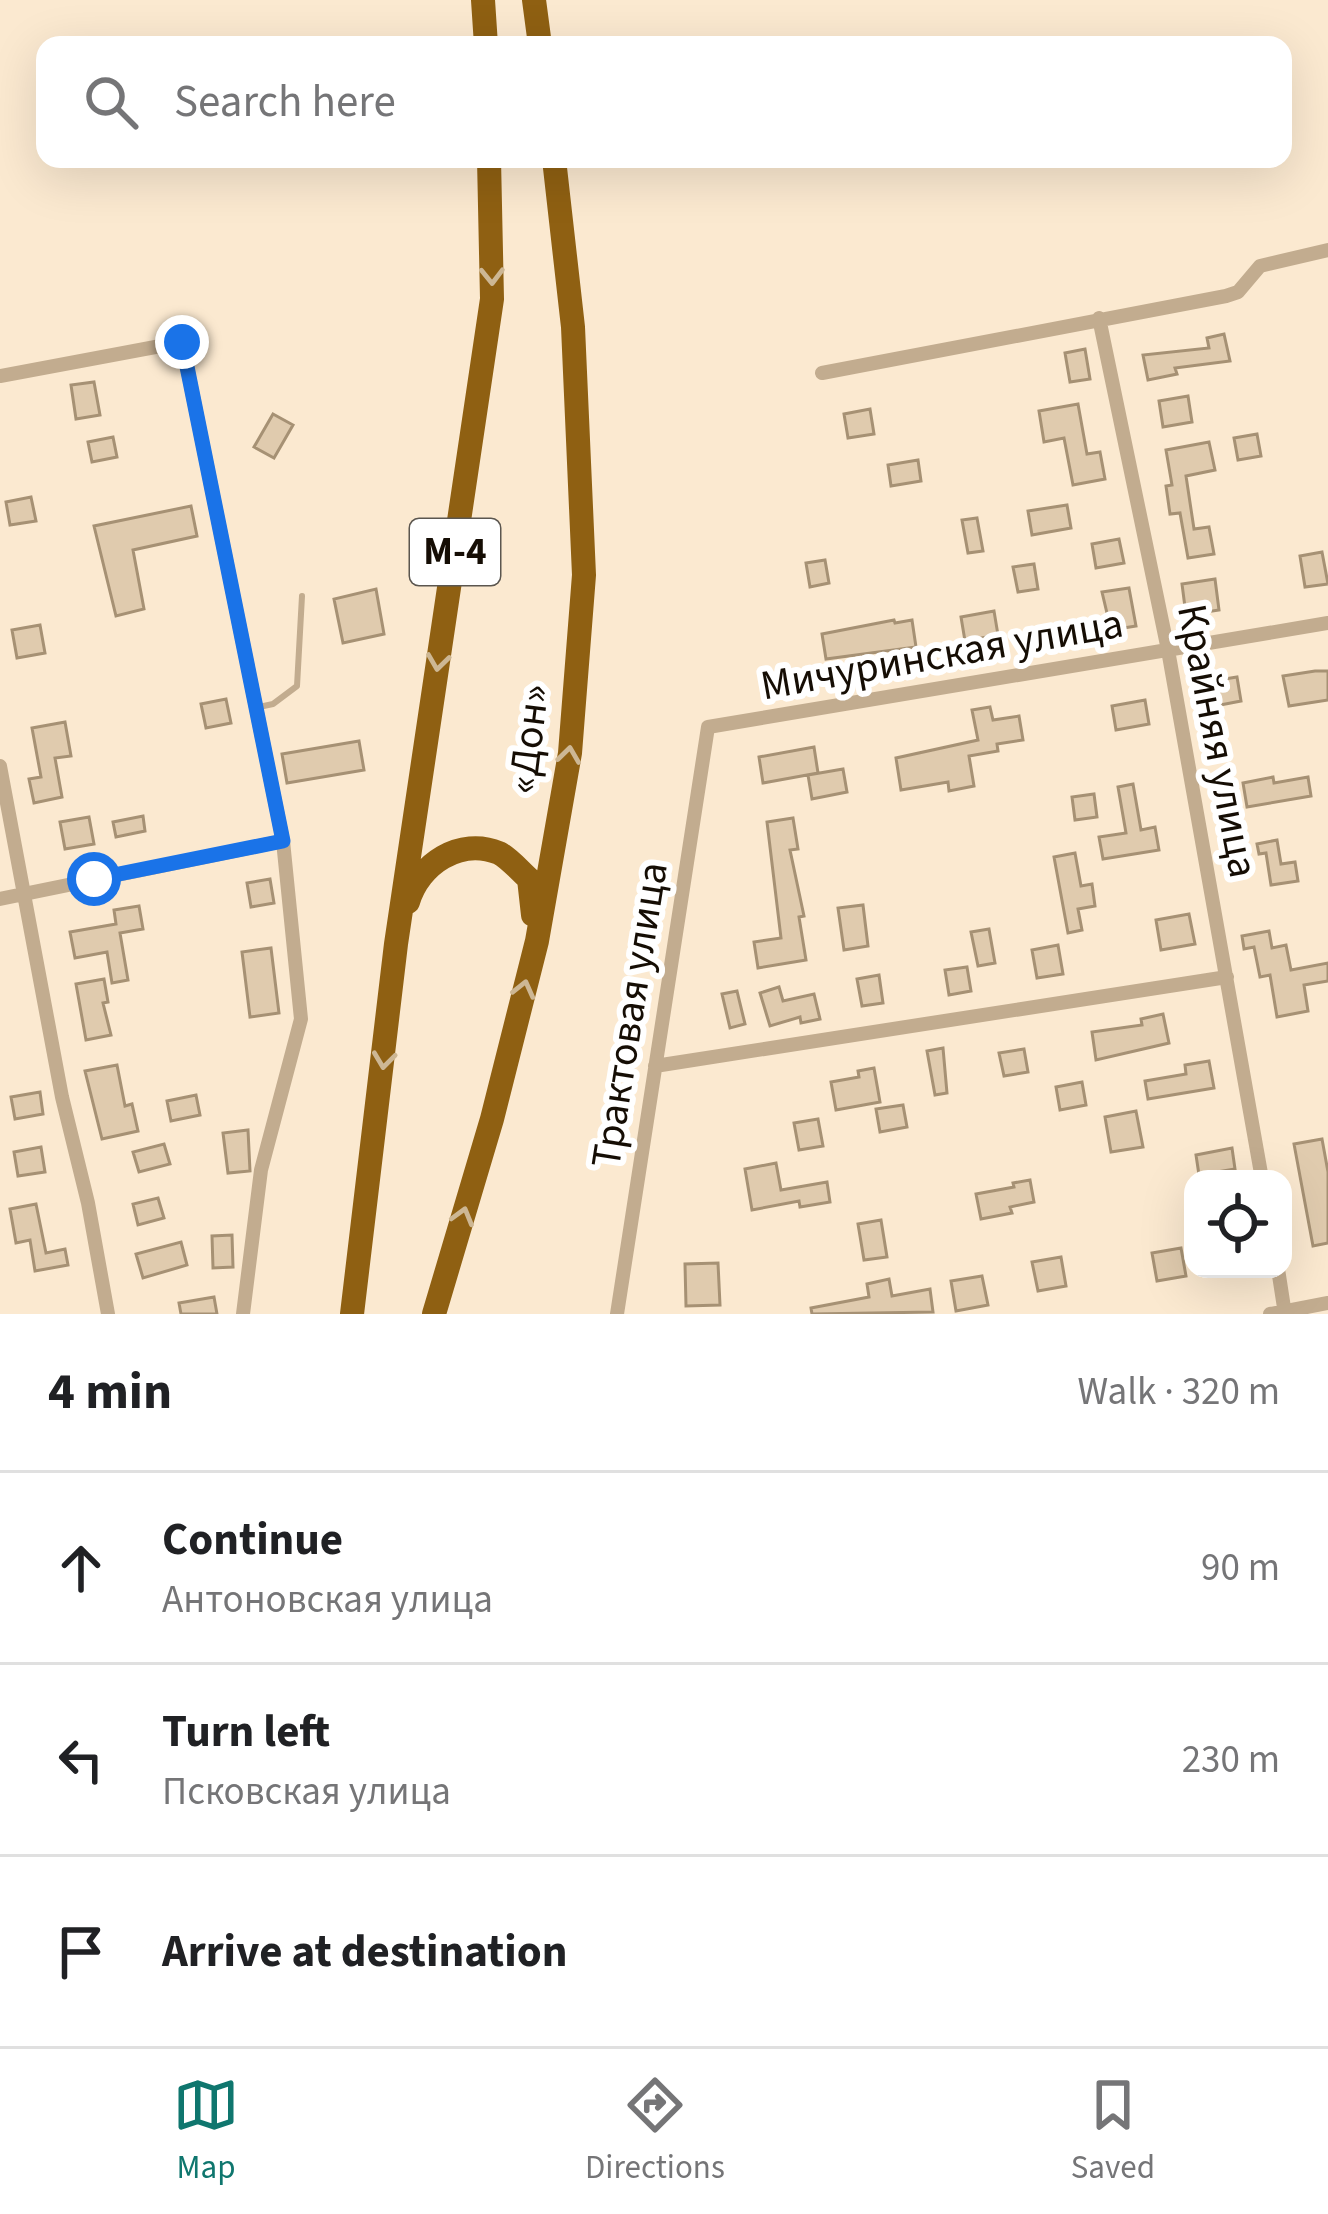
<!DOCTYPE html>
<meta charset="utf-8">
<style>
body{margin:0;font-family:"Source Sans 3",sans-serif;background:#f6f6f6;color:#202124}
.controls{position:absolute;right:36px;bottom:36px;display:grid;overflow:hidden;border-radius:24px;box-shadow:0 12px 48px #0002}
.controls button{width:108px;height:108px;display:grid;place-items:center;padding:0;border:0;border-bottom:3px solid #e0e0e0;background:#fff;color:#202124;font:60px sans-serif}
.stop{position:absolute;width:36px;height:36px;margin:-27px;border:9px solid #1a73e8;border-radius:50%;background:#fff}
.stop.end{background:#1a73e8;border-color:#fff;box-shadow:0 3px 12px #0008}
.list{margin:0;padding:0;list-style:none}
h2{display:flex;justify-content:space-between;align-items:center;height:156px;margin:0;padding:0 48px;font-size:51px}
h2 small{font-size:39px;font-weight:400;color:#757577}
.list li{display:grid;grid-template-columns:78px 1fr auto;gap:36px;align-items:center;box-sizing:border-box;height:192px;padding:0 48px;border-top:3px solid #e0e0e0}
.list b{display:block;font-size:45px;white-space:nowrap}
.list p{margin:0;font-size:39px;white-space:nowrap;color:#757577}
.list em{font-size:39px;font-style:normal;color:#757577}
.icon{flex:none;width:66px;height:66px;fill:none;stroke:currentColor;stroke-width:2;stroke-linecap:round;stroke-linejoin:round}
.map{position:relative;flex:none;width:1328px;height:1314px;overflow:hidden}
.search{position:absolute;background:#fff;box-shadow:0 12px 48px #0002;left:36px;right:36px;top:36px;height:132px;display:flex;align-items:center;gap:30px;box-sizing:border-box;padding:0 42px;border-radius:24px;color:#757577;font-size:45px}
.sheet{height:732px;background:#fff}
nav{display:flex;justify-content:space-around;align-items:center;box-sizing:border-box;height:168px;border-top:3px solid #e0e0e0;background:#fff;font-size:33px;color:#757577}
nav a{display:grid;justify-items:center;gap:6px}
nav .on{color:#0f766e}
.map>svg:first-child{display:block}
.building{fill:#e0cbae;stroke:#a69174;stroke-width:3}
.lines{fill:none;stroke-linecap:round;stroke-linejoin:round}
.lane{stroke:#c2ac8f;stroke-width:6}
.street{stroke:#c2ac8f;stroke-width:14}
.highway{stroke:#8f6012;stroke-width:24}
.oneway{stroke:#cdb794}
.route{stroke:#1a73e8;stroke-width:15}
.labels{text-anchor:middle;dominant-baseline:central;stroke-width:12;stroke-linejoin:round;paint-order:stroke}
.shield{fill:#fff;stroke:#5b564f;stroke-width:3}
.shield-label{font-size:39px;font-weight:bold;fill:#150d04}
.street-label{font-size:42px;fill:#150d04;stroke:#fff}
</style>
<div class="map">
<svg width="1328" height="1314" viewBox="0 0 1328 1314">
<rect width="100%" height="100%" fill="#fbe9d0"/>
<path class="building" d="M 1224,334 L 1230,361 L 1175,368 L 1177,374 L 1148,380 L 1143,355 L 1209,348 L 1207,338 Z
M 1085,349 L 1090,379 L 1070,382 L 1065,353 Z
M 94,382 L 100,415 L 76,419 L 71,385 Z
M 1188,396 L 1192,422 L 1163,427 L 1159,401 Z
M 1078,404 L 1087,454 L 1100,452 L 1105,479 L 1073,485 L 1064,438 L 1044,442 L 1039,411 Z
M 870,409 L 874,434 L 848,438 L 844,414 Z
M 273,414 L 293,425 L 274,458 L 254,447 Z
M 1257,434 L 1261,456 L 1238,460 L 1234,438 Z
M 113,437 L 117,457 L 92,462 L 88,442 Z
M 1209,442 L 1215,470 L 1186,476 L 1194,529 L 1209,527 L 1214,554 L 1188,558 L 1180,513 L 1170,514 L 1166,486 L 1172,485 L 1166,450 Z
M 918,460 L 921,481 L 891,486 L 888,465 Z
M 31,497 L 36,521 L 10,525 L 6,502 Z
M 1067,505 L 1071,528 L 1032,535 L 1028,511 Z
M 191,506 L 197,536 L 133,550 L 144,609 L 116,616 L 94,526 Z
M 977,518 L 983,551 L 968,553 L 962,520 Z
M 1119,539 L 1124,563 L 1096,568 L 1092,544 Z
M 1322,552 L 1328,584 L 1305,587 L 1300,556 Z
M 825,560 L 829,583 L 810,587 L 806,563 Z
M 1034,564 L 1038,589 L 1018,592 L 1013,567 Z
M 1215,579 L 1219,610 L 1186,615 L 1182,584 Z
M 1129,588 L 1136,626 L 1111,630 L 1102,592 Z
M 376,589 L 384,634 L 343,643 L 334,599 Z
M 994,611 L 998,635 L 965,641 L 961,617 Z
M 894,620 L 895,623 L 912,620 L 916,647 L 826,659 L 822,634 Z
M 40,625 L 45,653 L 17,658 L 12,630 Z
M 1315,671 L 1328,671 L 1328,700 L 1289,706 L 1283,676 Z
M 1237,677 L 1241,701 L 1210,707 L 1206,682 Z
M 226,699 L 231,723 L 206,728 L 201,704 Z
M 1145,700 L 1149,724 L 1116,730 L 1112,706 Z
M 990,707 L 993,720 L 1019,716 L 1023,740 L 997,744 L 998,751 L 969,756 L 974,786 L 949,791 L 948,782 L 901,790 L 896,758 L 978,740 L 972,710 Z
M 65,722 L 71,756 L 55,758 L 62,797 L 34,803 L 29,779 L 41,777 L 32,728 Z
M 359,741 L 364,770 L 287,783 L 282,754 Z
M 814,747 L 818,773 L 763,783 L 759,757 Z
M 843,769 L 847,792 L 812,799 L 808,775 Z
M 1273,777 L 1274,783 L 1308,777 L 1311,796 L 1247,807 L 1243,783 Z
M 1133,784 L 1141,830 L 1155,827 L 1159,850 L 1103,859 L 1099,837 L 1126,833 L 1118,787 Z
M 1094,794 L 1097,817 L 1075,820 L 1072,797 Z
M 143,816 L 145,831 L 116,837 L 113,822 Z
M 89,817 L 94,844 L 65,849 L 60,822 Z
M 793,818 L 798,849 L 790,850 L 804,916 L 799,917 L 806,960 L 758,968 L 754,942 L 781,938 L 767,822 Z
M 1277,840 L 1281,864 L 1295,862 L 1298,881 L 1271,885 L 1266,853 L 1259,854 L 1257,844 Z
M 1075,853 L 1081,886 L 1092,884 L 1095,906 L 1078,909 L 1082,930 L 1068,933 L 1054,857 Z
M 270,879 L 274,903 L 251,907 L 247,883 Z
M 863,905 L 868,946 L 844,950 L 838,908 Z
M 139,906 L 143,929 L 120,933 L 128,980 L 112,983 L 107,952 L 75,958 L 70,932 L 116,924 L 114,910 Z
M 1189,914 L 1195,944 L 1161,950 L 1156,920 Z
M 989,929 L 995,963 L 978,966 L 971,932 Z
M 1269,931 L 1272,948 L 1286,945 L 1291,970 L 1328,963 L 1328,981 L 1304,985 L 1308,1011 L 1277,1017 L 1270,975 L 1260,977 L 1254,947 L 1244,949 L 1242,936 Z
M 1058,945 L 1063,974 L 1037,978 L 1032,950 Z
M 271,948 L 279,1013 L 250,1017 L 242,952 Z
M 967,967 L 971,991 L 949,995 L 945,970 Z
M 879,975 L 883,1003 L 862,1006 L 857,979 Z
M 104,979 L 108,1002 L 103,1003 L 111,1035 L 86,1040 L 76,984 Z
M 779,987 L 783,1001 L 814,994 L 820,1019 L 801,1023 L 800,1017 L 770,1026 L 760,993 Z
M 737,991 L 745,1024 L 730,1028 L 722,994 Z
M 1163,1014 L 1169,1043 L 1096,1060 L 1092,1032 L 1142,1025 L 1141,1019 Z
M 943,1048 L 947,1093 L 935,1095 L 927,1051 Z
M 1024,1049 L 1028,1072 L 1004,1076 L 999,1053 Z
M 1209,1061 L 1214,1088 L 1148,1099 L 1145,1081 L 1186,1074 L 1185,1065 Z
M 117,1065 L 125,1106 L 132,1104 L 138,1131 L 102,1139 L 85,1071 Z
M 874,1068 L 880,1102 L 836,1110 L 831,1082 L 859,1077 L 858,1071 Z
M 1082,1082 L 1086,1105 L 1060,1110 L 1056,1087 Z
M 40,1092 L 43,1114 L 15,1119 L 11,1097 Z
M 196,1095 L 200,1115 L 171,1121 L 167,1101 Z
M 903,1105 L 907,1127 L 880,1132 L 876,1109 Z
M 1136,1111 L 1143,1147 L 1111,1152 L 1105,1117 Z
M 818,1119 L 823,1146 L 799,1150 L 794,1123 Z
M 248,1130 L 250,1171 L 228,1173 L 223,1133 Z
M 1322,1139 L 1328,1172 L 1328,1243 L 1313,1246 L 1294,1144 Z
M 164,1144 L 170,1164 L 139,1172 L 133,1152 Z
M 41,1147 L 45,1172 L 18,1176 L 14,1152 Z
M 1232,1148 L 1235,1169 L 1199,1175 L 1196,1155 Z
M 776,1163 L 781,1190 L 827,1182 L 830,1202 L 800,1207 L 799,1201 L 752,1210 L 745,1169 Z
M 1030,1180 L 1034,1202 L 1010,1207 L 1012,1213 L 981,1219 L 976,1194 L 1014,1187 L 1013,1183 Z
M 158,1198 L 164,1218 L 138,1225 L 133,1204 Z
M 36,1204 L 46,1253 L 65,1249 L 68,1265 L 35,1271 L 30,1240 L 16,1243 L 10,1209 Z
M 881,1220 L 887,1257 L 864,1260 L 858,1224 Z
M 232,1235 L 233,1267 L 213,1268 L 212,1236 Z
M 181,1242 L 187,1265 L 143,1278 L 136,1254 Z
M 1181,1248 L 1186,1276 L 1157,1281 L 1152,1253 Z
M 1061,1257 L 1066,1286 L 1038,1291 L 1032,1262 Z
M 718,1263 L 720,1305 L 686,1306 L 685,1264 Z
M 982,1276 L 988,1305 L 956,1311 L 951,1281 Z
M 889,1279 L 892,1296 L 930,1289 L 933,1312 L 812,1314 L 811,1308 L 869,1297 L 867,1284 Z
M 214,1297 L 217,1314 L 181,1314 L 179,1303 Z"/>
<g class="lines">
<path class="lane" d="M 259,707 L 273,704 L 297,686 L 302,596"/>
<path class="street" d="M 1099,318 L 1168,650 L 1262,1179
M 822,373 L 1226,296 L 1238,292 L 1260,266 L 1328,250
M 0,376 L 182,342 L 283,841 L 301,1019 L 261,1170 L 243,1314
M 0,766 L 62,1097 L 88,1203 L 108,1314
M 0,899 L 283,841
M 655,1066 L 1227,977
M 1278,1269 L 1285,1314
M 617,1314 L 708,727 L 1328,623
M 1270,1314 L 1328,1303"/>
<path class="highway" d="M 483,0 L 486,45
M 534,0 L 540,45
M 408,902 C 419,864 460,837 499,853 C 509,858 520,871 529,879 L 533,915
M 352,1314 L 396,944 L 492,299 L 489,159
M 434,1314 L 492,1119 L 537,941 L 570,753 L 584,575 L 573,327 L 554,159"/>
</g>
<defs><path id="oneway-chevron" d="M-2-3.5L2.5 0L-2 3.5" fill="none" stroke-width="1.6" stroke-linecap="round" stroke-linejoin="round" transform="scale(3)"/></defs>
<g class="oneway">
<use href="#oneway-chevron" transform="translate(492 276) rotate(89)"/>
<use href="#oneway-chevron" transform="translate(438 662) rotate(98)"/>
<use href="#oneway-chevron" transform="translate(569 755) rotate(-82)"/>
<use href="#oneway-chevron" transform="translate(524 989) rotate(-76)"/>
<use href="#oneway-chevron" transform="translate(384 1060) rotate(97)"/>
<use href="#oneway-chevron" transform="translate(463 1216) rotate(-74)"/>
</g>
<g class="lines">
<path class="route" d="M 94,879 L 283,841 L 182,342"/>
</g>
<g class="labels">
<rect class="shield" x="410" y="519" width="90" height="66" rx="9"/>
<g class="shield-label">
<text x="455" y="552">М-4</text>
</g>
<g class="street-label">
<text transform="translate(942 655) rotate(-10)">Мичуринская улица</text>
<text transform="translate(529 739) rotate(-83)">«Дон»</text>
<text transform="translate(1217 741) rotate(79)">Крайняя улица</text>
<text transform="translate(630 1015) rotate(-81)">Трактовая улица</text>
</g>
</g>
</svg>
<div class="controls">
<button><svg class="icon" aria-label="locate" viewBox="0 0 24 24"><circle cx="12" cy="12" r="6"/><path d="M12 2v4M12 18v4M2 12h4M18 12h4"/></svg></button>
</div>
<div class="stop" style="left:94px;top:879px"></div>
<div class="stop end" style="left:182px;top:342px"></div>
<div class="search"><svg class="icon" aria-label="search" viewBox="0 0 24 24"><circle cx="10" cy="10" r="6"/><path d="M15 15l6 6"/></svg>Search here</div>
</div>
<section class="sheet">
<h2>4 min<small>Walk · 320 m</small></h2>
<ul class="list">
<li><svg class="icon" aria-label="ahead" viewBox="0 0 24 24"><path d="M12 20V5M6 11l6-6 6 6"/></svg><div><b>Continue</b><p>Антоновская улица</p></div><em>90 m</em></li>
<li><svg class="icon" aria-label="left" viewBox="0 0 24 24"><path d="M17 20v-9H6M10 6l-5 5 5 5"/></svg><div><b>Turn left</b><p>Псковская улица</p></div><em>230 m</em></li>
<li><svg class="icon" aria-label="arrive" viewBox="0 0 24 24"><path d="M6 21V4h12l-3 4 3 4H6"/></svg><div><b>Arrive at destination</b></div></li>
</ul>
</section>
<nav>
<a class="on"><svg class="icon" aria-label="map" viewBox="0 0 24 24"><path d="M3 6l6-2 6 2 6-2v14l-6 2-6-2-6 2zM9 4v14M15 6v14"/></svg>Map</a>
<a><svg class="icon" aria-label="directions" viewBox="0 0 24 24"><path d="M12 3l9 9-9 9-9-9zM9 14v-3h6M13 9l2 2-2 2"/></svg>Directions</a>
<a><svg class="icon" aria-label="saved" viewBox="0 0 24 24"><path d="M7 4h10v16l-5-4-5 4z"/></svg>Saved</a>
</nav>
